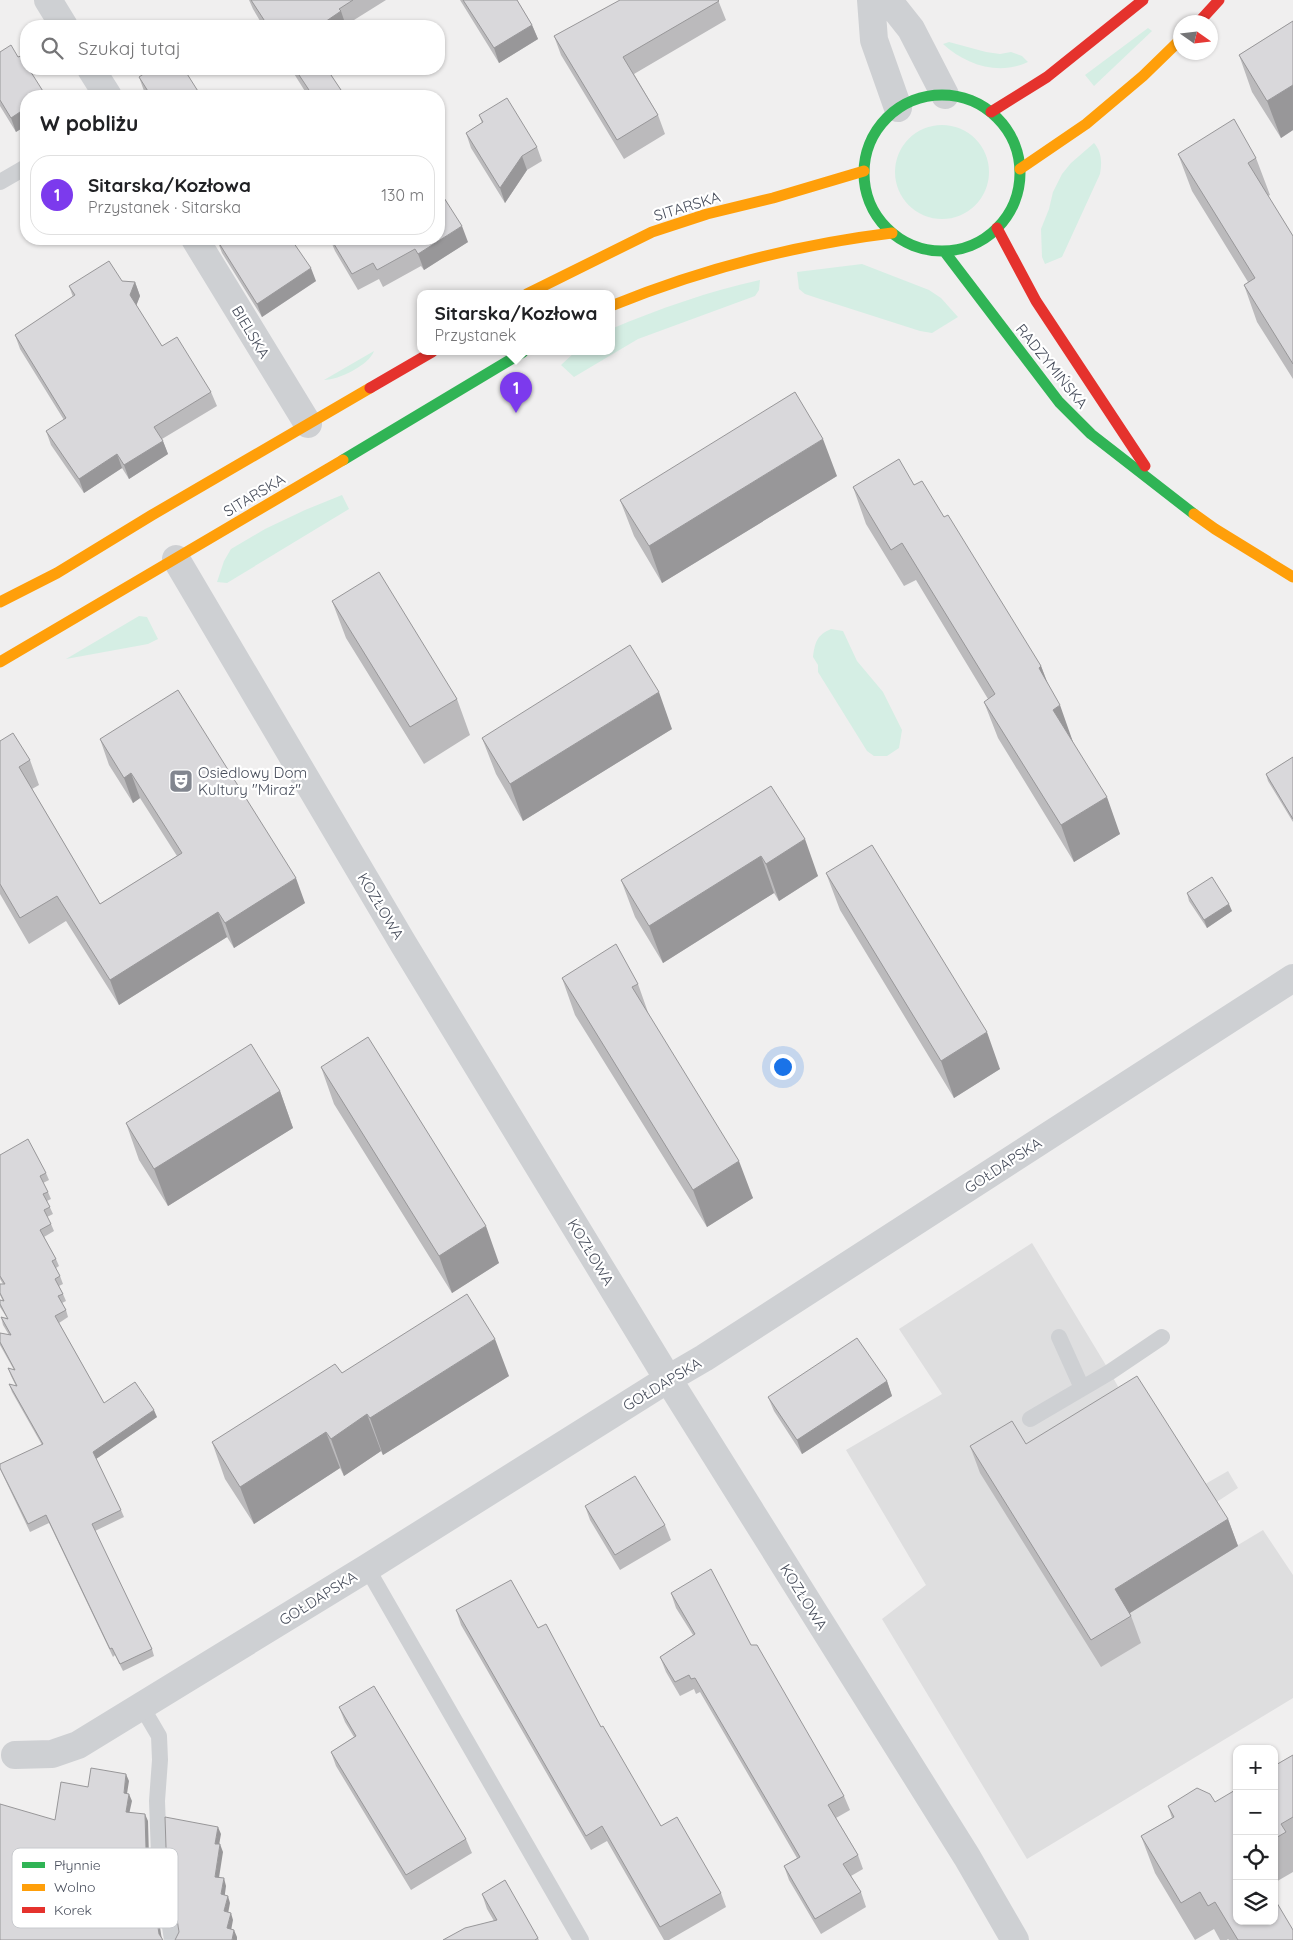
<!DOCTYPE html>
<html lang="pl">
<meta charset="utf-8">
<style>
body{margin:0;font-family:Quicksand,sans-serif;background:#f6f6f6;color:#202124}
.controls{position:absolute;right:15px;bottom:15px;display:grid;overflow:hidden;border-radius:10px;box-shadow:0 1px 4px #0004}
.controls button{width:45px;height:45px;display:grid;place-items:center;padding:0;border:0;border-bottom:1px solid #e0e0e0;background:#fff;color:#202124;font:25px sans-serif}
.compass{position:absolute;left:1173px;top:15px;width:45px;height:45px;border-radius:50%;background:#fff;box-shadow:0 1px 4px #0004;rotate:104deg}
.you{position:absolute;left:782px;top:1066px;width:18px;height:18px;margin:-12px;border:4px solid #fff;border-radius:50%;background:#1a73e8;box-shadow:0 0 0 8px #1a73e833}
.badge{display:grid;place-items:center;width:32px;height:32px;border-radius:50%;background:#7c3aed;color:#fff;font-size:16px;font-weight:700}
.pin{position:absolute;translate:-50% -41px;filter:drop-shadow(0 1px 2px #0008)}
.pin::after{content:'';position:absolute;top:26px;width:18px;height:15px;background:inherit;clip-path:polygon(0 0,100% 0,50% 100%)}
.popup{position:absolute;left:417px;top:290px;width:198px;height:65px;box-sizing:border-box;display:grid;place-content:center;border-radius:10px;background:#fff;filter:drop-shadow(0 1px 4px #0005);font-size:16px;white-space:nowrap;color:#757577}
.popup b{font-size:19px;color:#202124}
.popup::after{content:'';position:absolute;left:50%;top:100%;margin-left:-10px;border:10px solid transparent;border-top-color:#fff}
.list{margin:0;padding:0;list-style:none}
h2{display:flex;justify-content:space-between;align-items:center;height:65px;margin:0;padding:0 20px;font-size:21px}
h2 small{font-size:16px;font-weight:400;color:#757577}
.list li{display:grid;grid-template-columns:32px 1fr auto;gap:15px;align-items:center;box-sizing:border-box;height:80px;margin:0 10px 10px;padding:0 10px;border:1px solid #e0e0e0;border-radius:20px}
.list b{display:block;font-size:19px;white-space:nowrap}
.list p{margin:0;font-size:16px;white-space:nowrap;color:#757577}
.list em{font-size:16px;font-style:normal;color:#757577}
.icon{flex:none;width:28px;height:28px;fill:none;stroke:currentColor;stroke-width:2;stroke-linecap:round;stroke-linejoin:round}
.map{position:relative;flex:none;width:1293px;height:1940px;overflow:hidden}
.search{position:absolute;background:#fff;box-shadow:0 1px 4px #0004;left:20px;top:20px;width:425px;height:55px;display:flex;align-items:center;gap:12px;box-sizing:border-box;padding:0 18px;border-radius:20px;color:#757577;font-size:19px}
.panel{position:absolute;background:#fff;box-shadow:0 1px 4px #0004;left:20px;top:90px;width:425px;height:155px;border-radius:20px}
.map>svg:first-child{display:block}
.education{fill:#dededf}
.green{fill:#d5eee4}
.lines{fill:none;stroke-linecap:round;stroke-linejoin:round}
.lane{stroke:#ced0d3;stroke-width:16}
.street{stroke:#ced0d3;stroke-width:28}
.fast{stroke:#30b455;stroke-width:11}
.slow{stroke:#ff9f0a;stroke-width:11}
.jam{stroke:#e5322d;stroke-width:11}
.wall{fill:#bbbabc}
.shaded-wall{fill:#989799}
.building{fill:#d9d8db;stroke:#989799}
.labels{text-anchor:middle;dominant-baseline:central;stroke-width:4.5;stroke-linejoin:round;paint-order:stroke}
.street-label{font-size:15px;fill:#474d5b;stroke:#fff}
.poi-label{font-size:15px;fill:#474d5b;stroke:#fff;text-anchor:start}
.key{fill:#fff;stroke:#c8cace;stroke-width:1}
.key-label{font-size:14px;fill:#474d5b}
</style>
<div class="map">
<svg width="1293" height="1940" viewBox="0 0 1293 1940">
<rect width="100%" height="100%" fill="#f0efef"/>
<path class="education" d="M 1032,1243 L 1110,1372 L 1132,1412 L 1200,1487 L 1228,1471 L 1238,1488 L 1212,1505 L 1238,1545 L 1263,1530 L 1293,1575 L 1293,1698 L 1027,1859 L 882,1619 L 926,1585 L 846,1450 L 942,1394 L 899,1329 Z"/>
<path class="green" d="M 1148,28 L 1152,31 L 1094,86 L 1085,75 Z
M 949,42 L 986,52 L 1000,54 L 1011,52 L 1022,56 L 1028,62 C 999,76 966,65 943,44 Z
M895 172a47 47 0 1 1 94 0a47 47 0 1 1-94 0Z
M 1094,143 C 1102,152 1102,163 1100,174 L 1062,257 L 1045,264 L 1042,257 L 1041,229 L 1049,209 L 1053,192 L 1062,174 L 1071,163 Z
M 862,264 L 929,290 L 941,298 L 958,317 L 932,333 L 920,331 L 817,298 L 805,294 L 799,289 L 797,272 Z
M 760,280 L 759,290 L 755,296 L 638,339 L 574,377 L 561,365 L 575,352 L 611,352 L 611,329 C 659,309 709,291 760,280 Z
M 374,351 C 369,365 339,380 324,380 Z
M 342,495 L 349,509 L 227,583 L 217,582 L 224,561 L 231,549 L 265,529 L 305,510 Z
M 139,616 L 147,617 L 158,639 L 148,644 L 66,659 Z
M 831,629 L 843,631 L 857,661 L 883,692 L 902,730 L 899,748 L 887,756 L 874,756 L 867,751 L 818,672 L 818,665 L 813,657 C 815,642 817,635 831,629 Z"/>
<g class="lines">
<path class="lane" d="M 0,182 L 26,167
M 1059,1337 L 1082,1388
M 1030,1419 L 1110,1372 L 1162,1337
M 367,1568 L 581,1940
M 142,1707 L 159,1736 L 160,1760 L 157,1801 L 159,1855 L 172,1940"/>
<path class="street" d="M 48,0 L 64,26
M 871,0 L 874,40 L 898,108
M 888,0 L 911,29 L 945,95
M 91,69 L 108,96
M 195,239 L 308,424
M 176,559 L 404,945 L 668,1379 L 967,1857 L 1015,1940
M 15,1755 L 52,1754 L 78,1745 L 367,1568 L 668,1379 L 704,1358 L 1293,978"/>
<path class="fast" d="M864 173a78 78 0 1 1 156 0a78 78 0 1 1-156 0Z
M 944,251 L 1059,402 L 1091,434 L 1194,514
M 343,460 L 523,352"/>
<path class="slow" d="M 1020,169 L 1086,124 L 1143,76 L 1180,40
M 527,294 L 652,232 L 707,214 L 773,198 L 864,171
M 611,306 C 702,269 794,245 892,233
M 1194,514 L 1215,529 L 1293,577
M 0,602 L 57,573 L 152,515 L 370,388
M 0,662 L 343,460"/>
<path class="jam" d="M 1199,22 L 1219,0
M 991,112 L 1047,77 L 1143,0
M 997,228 L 1036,301 L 1145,466
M 370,388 L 432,352"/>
</g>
<path class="wall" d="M 249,0 L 386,0 L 346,25 L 346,26 L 263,26 L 253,9 Z
M 460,0 L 517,0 L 532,25 L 538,39 L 499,63 Z
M 718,0 L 726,20 L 634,74 L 658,115 L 665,134 L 624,159 L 561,55 L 554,36 Z
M 1293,21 L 1293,130 L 1281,138 L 1252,92 L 1239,55 Z
M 0,52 L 18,57 L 16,132 L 0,106 Z
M 291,69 L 327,69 L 345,96 L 308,96 Z
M 139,77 L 201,96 L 147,96 L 144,91 Z
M 479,115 L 537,147 L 542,161 L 527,170 L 505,203 L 471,148 L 466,133 L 482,123 Z
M 1178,154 L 1256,158 L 1270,195 L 1268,196 L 1293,236 L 1293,379 L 1257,322 L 1244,285 L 1248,282 L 1192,191 Z
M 330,239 L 439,239 L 468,242 L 424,270 L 421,266 L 383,287 L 379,279 L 358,290 L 335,251 Z
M 217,240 L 316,281 L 262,317 L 222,253 Z
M 122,281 L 135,282 L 140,296 L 136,305 L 162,346 L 211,392 L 217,406 L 162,439 L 168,454 L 129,479 L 122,468 L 84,493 L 51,445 L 46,431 L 64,420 L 20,349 L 15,335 L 73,297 L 69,286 Z
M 837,476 L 662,583 L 634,536 L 620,500 Z
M 914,485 L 944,517 L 1041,666 L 1048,684 L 1073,742 L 1120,834 L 1074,862 L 998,738 L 984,702 L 988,699 L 916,580 L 904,586 L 866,524 L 853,487 Z
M 332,601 L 457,699 L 470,735 L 424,764 L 346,638 Z
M 672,729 L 523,821 L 496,774 L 482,738 Z
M 100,739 L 305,903 L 234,948 L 227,937 L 119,1005 L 66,921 L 29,944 L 0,894 L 0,741 L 30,760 L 39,785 L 32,789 L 100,904 L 177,856 L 140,798 L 133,803 L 109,765 Z
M 1293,757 L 1293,822 L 1268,781 L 1266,774 Z
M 771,786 L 818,876 L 779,901 L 774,893 L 663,963 L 635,917 L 621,880 Z
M 826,873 L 1000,1069 L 954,1098 L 840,910 Z
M 1187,893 L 1232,911 L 1207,928 L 1189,901 Z
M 562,978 L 638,984 L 650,1018 L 753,1198 L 707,1227 L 575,1015 Z
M 321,1067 L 499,1263 L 452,1293 L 334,1104 Z
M 280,1091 L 293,1128 L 168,1206 L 139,1160 L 126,1123 Z
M 0,1155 L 46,1173 L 49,1180 L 43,1183 L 48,1192 L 51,1199 L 47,1201 L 53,1214 L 47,1217 L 51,1224 L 54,1231 L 44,1237 L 56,1259 L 59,1266 L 56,1268 L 60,1276 L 63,1284 L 59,1286 L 63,1294 L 66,1301 L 62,1303 L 66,1310 L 68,1317 L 59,1323 L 104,1403 L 157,1417 L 96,1459 L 121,1510 L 124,1517 L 95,1531 L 152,1649 L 154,1656 L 123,1671 L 115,1655 L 113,1657 L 49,1523 L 30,1532 L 0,1469 L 0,1464 L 42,1445 L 12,1392 L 9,1384 L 16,1386 L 11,1376 L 8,1368 L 14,1370 L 0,1345 L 0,1333 L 9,1335 L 3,1325 L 1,1317 L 7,1318 L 0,1307 L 0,1300 L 3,1301 L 0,1295 L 0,1284 L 3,1284 L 0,1279 Z
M 342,1373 L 509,1376 L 383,1455 L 381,1451 L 344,1476 L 340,1468 L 254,1524 L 225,1479 L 212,1442 Z
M 887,1381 L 892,1396 L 802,1454 L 774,1411 L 768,1397 Z
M 1026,1444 L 1228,1519 L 1238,1546 L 1130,1613 L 1141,1643 L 1101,1667 L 980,1473 L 970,1446 Z
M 585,1506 L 665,1525 L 671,1540 L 620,1570 L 590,1520 Z
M 671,1593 L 751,1645 L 844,1796 L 850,1810 L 836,1818 L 858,1855 L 863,1869 L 851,1876 L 861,1892 L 866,1907 L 821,1934 L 789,1880 L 784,1866 L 797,1858 L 700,1692 L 696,1694 L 694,1689 L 680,1696 L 666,1672 L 660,1657 L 693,1635 L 676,1608 Z
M 456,1610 L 538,1628 L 601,1727 L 661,1826 L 721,1893 L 726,1907 L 669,1940 L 664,1940 L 607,1841 L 591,1850 L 461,1625 Z
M 339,1707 L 466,1839 L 472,1853 L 411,1890 L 336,1766 L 331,1752 L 354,1737 L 345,1722 Z
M 1293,1755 L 1293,1872 L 1274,1883 L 1274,1766 Z
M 1168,1806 L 1237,1921 L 1293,1940 L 1229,1940 L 1228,1939 L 1227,1940 L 1220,1940 L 1214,1929 L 1195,1940 L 1155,1873 L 1141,1836 L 1172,1818 Z
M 482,1894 L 538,1938 L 539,1940 L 443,1940 L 494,1921 L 487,1909 Z"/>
<path class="shaded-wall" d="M 341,11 L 346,26 L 319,26 Z
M 532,25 L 538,39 L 499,63 L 494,48 Z
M 1293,85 L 1293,130 L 1281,138 L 1267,101 Z
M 26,108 L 26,126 L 16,132 L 11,118 Z
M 522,156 L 527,170 L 505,203 L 500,188 Z
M 462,226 L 468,242 L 424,270 L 418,254 Z
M 311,268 L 316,281 L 262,317 L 257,304 Z
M 135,282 L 140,296 L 135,309 L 130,295 Z
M 823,439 L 837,476 L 662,583 L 649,546 Z
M 163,441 L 168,454 L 129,479 L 124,465 Z
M 117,454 L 122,468 L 84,493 L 79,479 Z
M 1041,666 L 1055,703 L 1039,668 Z
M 659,692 L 672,729 L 523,821 L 510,784 Z
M 1060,705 L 1073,742 L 1053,710 Z
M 131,773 L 140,798 L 133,803 L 124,778 Z
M 1107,797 L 1120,834 L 1074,862 L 1061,825 Z
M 805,839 L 818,876 L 779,901 L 766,864 Z
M 761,856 L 774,893 L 663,963 L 649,926 Z
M 296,878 L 305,903 L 234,948 L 225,923 Z
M 1229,904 L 1232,911 L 1207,928 L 1204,920 Z
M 218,912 L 227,937 L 119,1005 L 110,980 Z
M 987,1032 L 1000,1069 L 954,1098 L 941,1061 Z
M 280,1091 L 293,1128 L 168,1206 L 154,1169 Z
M 739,1161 L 753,1198 L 707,1227 L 693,1190 Z
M 486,1226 L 499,1263 L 452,1293 L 439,1256 Z
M 495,1339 L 509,1376 L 383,1455 L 370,1418 Z
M 887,1381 L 892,1396 L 802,1454 L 797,1440 Z
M 154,1410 L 157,1417 L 96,1459 L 93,1452 Z
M 367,1414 L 381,1451 L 344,1476 L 331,1439 Z
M 326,1432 L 340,1468 L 254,1524 L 240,1487 Z
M 1228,1519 L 1238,1546 L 1125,1616 L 1115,1589 Z
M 126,1774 L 129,1781 L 126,1800 L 124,1793 Z
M 129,1794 L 132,1801 L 128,1819 L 126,1812 Z
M 145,1814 L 148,1821 L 149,1857 L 162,1940 L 159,1934 L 146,1849 Z
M 218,1827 L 221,1834 L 218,1851 L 215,1844 Z
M 220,1844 L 223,1852 L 218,1884 L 215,1877 Z
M 224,1878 L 226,1886 L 224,1901 L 221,1894 Z
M 228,1896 L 230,1903 L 227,1919 L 224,1911 Z
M 231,1913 L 233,1920 L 230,1936 L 227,1928 Z
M 234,1930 L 237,1937 L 237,1940 L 232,1940 Z"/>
<path class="building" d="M 251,0 L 353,0 L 339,9 L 341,11 L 319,26 L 268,26 Z
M 463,0 L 517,0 L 532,25 L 494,48 Z
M 620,0 L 718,0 L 719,1 L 623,57 L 658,115 L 617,140 L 554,36 Z
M 1293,21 L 1293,85 L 1267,101 L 1239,55 Z
M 11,45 L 18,57 L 21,56 L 26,65 L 26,69 L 29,69 L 46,96 L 26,96 L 26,108 L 11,118 L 0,100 L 0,52 Z
M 151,69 L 184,69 L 201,96 L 151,96 L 139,77 Z
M 295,69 L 327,69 L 345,96 L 313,96 Z
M 507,98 L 537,147 L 522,156 L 500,188 L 466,133 L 483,122 L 479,115 Z
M 1234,119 L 1256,158 L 1248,163 L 1293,236 L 1293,364 L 1244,285 L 1255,278 L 1178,154 Z
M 439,190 L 462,226 L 418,254 L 415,249 L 377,270 L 373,263 L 352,274 L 331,239 L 439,239 Z
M 218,239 L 291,239 L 311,268 L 257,304 L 217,240 Z
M 109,261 L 122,281 L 135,282 L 130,295 L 162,346 L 177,337 L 211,392 L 154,427 L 163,441 L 124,465 L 117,454 L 79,479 L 46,431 L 66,418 L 15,335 L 75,295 L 69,286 Z
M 795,392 L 823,439 L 649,546 L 620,500 Z
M 899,459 L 914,485 L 922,481 L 944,517 L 948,515 L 1041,666 L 1039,668 L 1060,705 L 1053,710 L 1107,797 L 1061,825 L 984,702 L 995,694 L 902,543 L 891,550 L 853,487 Z
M 379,572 L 457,699 L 410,727 L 332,601 Z
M 630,645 L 659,692 L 510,784 L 482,738 Z
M 178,690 L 296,878 L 225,923 L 218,912 L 110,980 L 57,896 L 20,918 L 0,884 L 0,741 L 13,733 L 30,760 L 19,767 L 100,904 L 182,853 L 131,773 L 124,778 L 100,739 Z
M 1293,757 L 1293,819 L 1266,774 Z
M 771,786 L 805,839 L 766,864 L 761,856 L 649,926 L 621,880 Z
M 872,845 L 987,1032 L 941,1061 L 826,873 Z
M 1212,877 L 1229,904 L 1204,920 L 1187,893 Z
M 616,944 L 638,984 L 632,987 L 739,1161 L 693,1190 L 562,978 Z
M 368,1037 L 486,1226 L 439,1256 L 321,1067 Z
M 251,1044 L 280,1091 L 154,1169 L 126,1123 Z
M 28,1139 L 46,1173 L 40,1176 L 48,1192 L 43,1194 L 50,1207 L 44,1210 L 51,1224 L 40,1230 L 56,1259 L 52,1261 L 60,1276 L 55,1279 L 63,1294 L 58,1296 L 66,1310 L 55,1316 L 104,1403 L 135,1382 L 154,1410 L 93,1452 L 121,1510 L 92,1524 L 152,1649 L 120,1664 L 112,1648 L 110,1649 L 46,1515 L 28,1524 L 0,1468 L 0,1464 L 43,1444 L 9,1384 L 17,1386 L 8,1368 L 15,1370 L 0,1342 L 0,1333 L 11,1335 L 1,1317 L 8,1319 L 0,1304 L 0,1300 L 4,1301 L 0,1293 L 0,1284 L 5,1284 L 0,1276 L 0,1155 Z
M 467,1294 L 495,1339 L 370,1418 L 367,1414 L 331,1439 L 326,1432 L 240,1487 L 212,1442 L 335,1364 L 342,1373 Z
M 857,1338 L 887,1381 L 797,1440 L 768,1397 Z
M 1137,1376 L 1228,1519 L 1115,1589 L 1131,1616 L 1091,1640 L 970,1446 L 1012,1421 L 1026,1444 Z
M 635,1476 L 665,1525 L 615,1555 L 585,1506 Z
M 711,1569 L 751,1645 L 757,1645 L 844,1796 L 828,1805 L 858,1855 L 843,1864 L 861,1892 L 815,1919 L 784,1866 L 800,1857 L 695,1678 L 691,1679 L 689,1675 L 675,1682 L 660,1657 L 695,1634 L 671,1593 Z
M 511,1580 L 538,1628 L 546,1624 L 601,1727 L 603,1726 L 661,1826 L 677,1817 L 721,1893 L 660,1927 L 602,1826 L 586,1836 L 456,1610 Z
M 374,1686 L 466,1839 L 406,1875 L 331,1752 L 356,1736 L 339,1707 Z
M 1293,1755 L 1293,1817 L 1281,1824 L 1286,1832 L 1274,1839 L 1274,1766 Z
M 91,1768 L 126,1774 L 124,1793 L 129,1794 L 126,1812 L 145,1814 L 146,1849 L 159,1934 L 163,1940 L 0,1940 L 0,1804 L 55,1820 L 61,1782 L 88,1787 Z
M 1197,1788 L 1210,1794 L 1215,1802 L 1237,1789 L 1237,1921 L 1274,1921 L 1274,1898 L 1293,1930 L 1293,1940 L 1238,1940 L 1215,1902 L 1208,1906 L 1200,1892 L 1181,1903 L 1141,1836 L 1174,1817 L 1168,1806 Z
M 165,1817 L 218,1827 L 215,1844 L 220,1844 L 215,1877 L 224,1878 L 221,1894 L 228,1896 L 224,1911 L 231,1913 L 227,1928 L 234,1930 L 232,1940 L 175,1940 L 179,1932 L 166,1847 Z
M 505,1880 L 538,1938 L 535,1940 L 443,1940 L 465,1928 L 497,1920 L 482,1894 Z"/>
<defs>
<g id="theatre-square" transform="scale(1.25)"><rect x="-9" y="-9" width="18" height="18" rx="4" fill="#82868f" stroke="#fff"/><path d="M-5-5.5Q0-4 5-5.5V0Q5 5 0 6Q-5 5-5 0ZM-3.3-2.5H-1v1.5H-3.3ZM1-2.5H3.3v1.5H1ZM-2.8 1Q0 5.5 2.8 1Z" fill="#fff"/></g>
</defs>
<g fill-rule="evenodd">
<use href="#theatre-square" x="181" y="781"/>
</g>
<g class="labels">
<g class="street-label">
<text transform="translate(687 206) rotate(-17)">SITARSKA</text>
<text transform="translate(251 332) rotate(59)">BIELSKA</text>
<text transform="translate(1052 366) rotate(51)">RADZYMIŃSKA</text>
<text transform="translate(254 495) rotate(-31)">SITARSKA</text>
<text transform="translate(381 906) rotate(59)">KOZŁOWA</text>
<text transform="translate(1003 1165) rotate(-33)">GOŁDAPSKA</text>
<text transform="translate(591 1252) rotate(59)">KOZŁOWA</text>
<text transform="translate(662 1384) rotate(-31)">GOŁDAPSKA</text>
<text transform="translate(804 1597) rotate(58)">KOZŁOWA</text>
<text transform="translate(318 1598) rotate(-32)">GOŁDAPSKA</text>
</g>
<g class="poi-label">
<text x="198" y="772">Osiedlowy Dom<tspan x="198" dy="17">Kultury "Miraż"</tspan></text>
</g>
</g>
<rect x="12" y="1848" width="166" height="80" rx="8" class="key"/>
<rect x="22" y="1862" width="23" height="6" fill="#30b455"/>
<rect x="22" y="1884" width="23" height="7" fill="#ff9f0a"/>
<rect x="22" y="1907" width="23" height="6" fill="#e5322d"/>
<g class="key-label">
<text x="54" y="1870">Płynnie</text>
<text x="54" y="1892">Wolno</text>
<text x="54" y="1915">Korek</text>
</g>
</svg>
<div class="controls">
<button>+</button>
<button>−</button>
<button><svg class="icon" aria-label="locate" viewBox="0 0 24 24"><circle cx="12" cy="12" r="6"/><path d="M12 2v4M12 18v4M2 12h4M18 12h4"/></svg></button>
<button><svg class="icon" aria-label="layers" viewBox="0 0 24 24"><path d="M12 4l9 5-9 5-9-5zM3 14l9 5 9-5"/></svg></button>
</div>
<svg class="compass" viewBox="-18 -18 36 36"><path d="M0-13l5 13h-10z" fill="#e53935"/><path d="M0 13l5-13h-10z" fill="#757577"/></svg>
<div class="you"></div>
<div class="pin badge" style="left:516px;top:413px">1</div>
<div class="popup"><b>Sitarska/Kozłowa</b>Przystanek</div>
<div class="search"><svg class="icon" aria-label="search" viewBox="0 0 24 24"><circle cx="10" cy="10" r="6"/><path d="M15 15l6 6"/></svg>Szukaj tutaj</div>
<section class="panel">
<h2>W pobliżu<small></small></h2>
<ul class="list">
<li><span class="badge">1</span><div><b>Sitarska/Kozłowa</b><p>Przystanek · Sitarska</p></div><em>130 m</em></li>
</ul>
</section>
</div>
